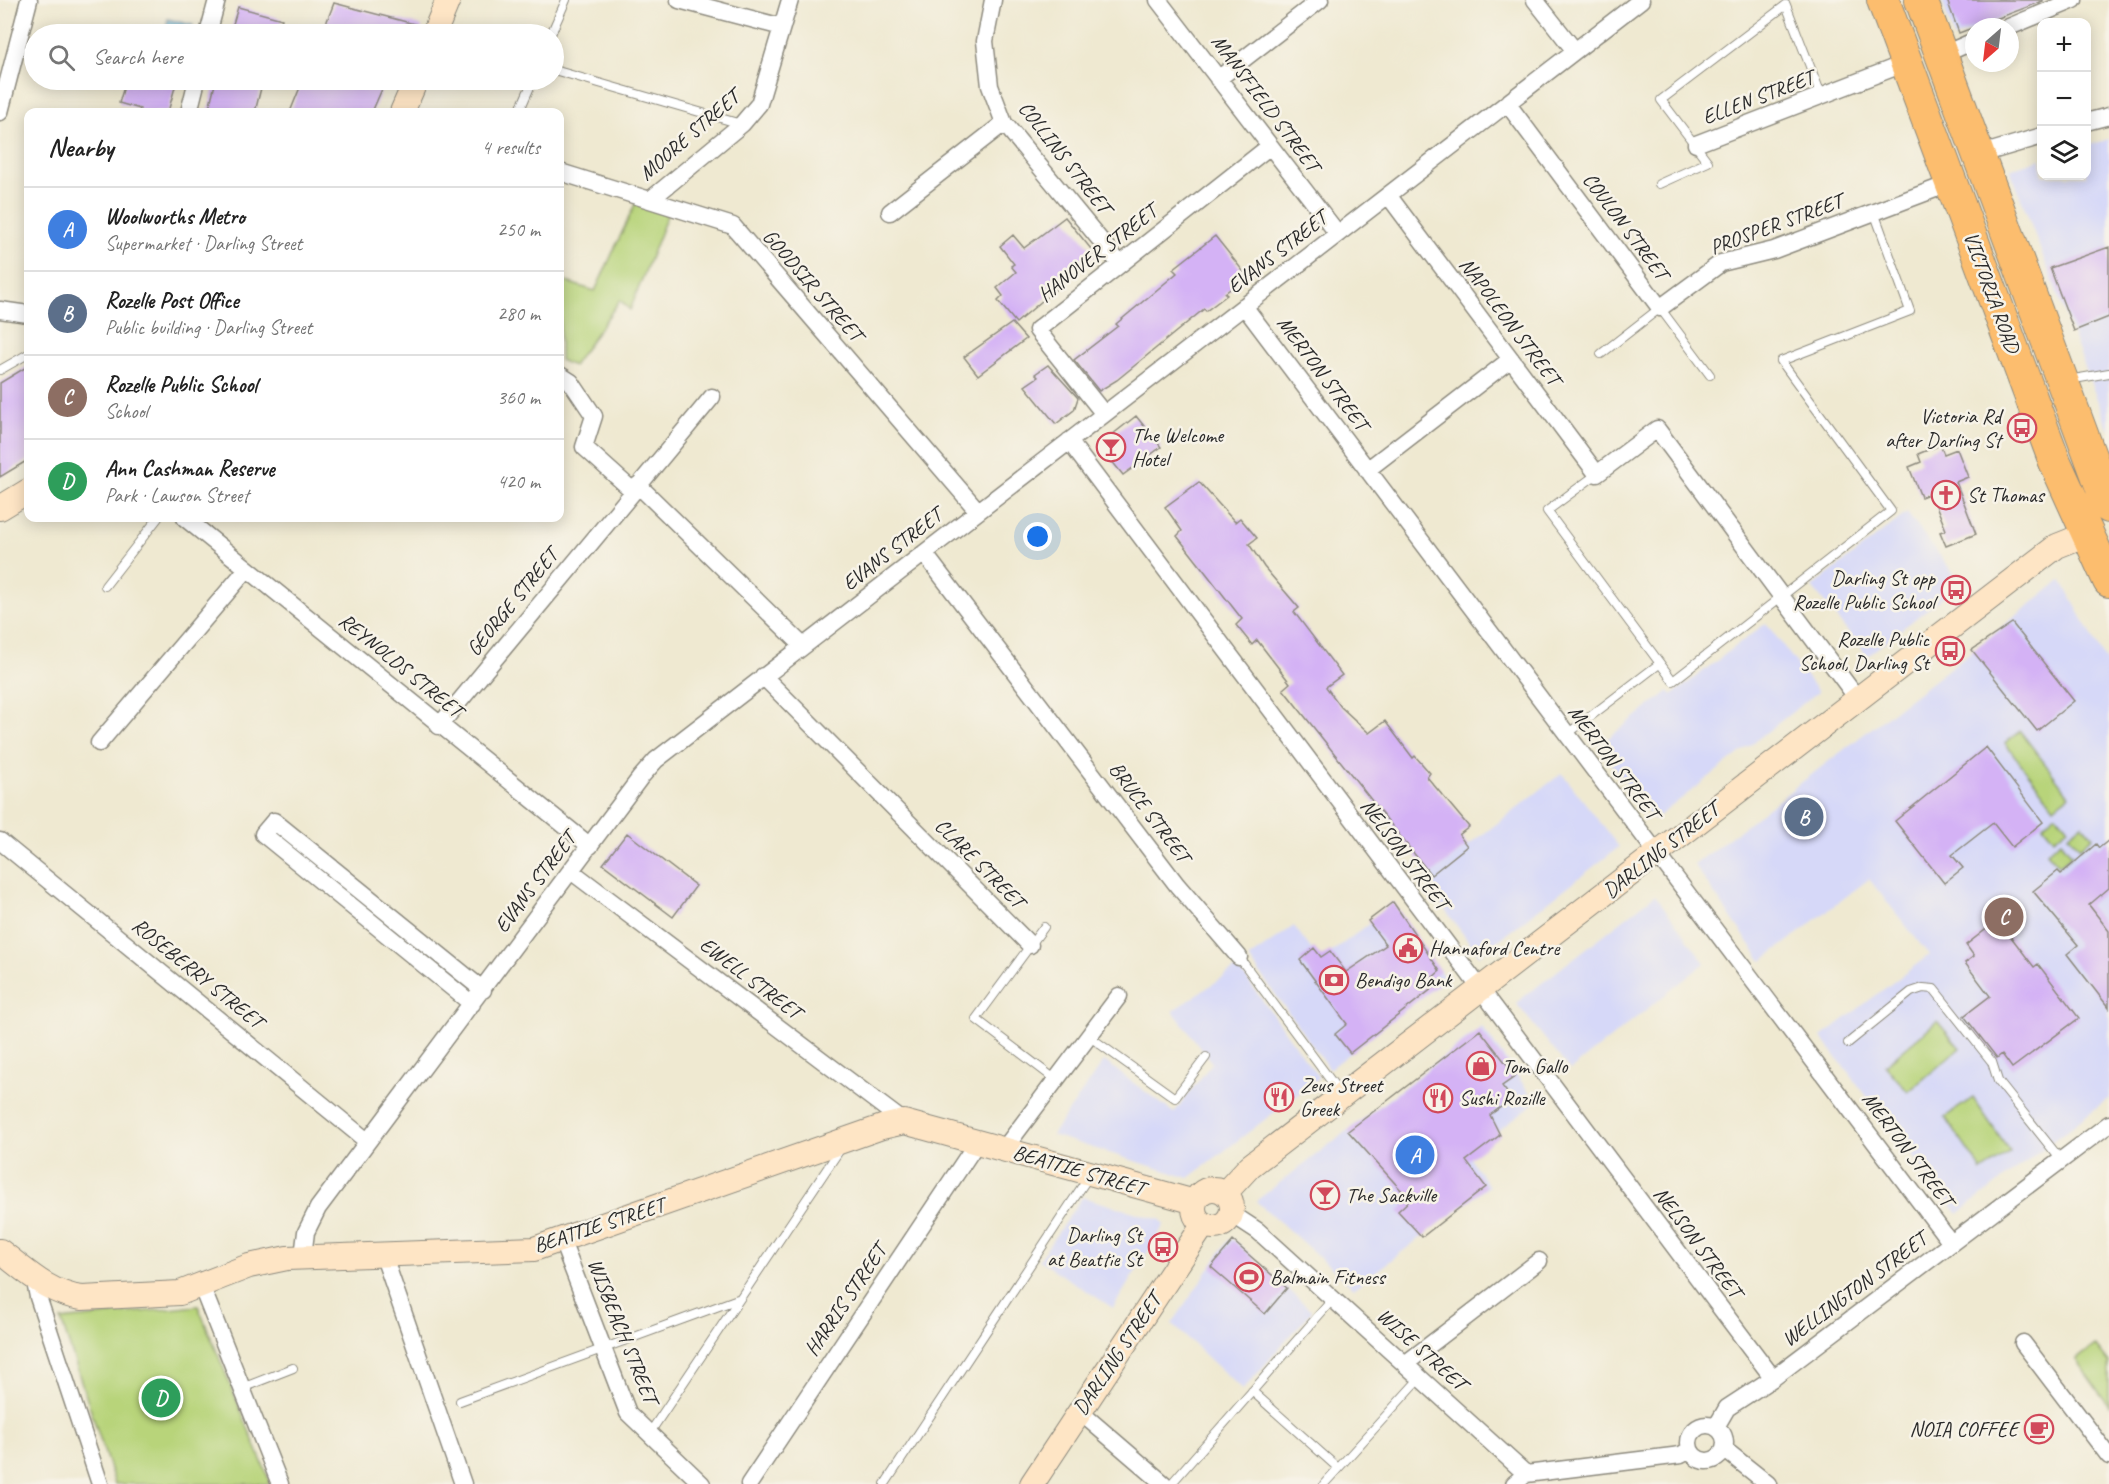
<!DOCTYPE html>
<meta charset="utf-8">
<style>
body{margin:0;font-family:Caveat,sans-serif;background:#f6f6f6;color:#222}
.controls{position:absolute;right:18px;top:18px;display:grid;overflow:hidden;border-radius:12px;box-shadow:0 3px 15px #0003}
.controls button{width:54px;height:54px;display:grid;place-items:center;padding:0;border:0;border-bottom:2px solid #e0e0e0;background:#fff;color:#222;font:30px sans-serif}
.compass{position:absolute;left:1965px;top:18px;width:54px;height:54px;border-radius:50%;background:#fff;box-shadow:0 3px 15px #0003;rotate:208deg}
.you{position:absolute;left:1038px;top:537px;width:21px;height:21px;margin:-15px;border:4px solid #fff;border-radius:50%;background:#1a73e8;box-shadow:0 0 0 9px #1a73e833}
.badge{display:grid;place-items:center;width:39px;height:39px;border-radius:50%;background:#db2777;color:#fff;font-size:20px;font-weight:700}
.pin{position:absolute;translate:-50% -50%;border:3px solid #fff;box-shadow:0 2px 6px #0006}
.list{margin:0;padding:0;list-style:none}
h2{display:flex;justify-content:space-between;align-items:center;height:78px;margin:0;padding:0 24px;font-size:26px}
h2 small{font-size:20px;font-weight:400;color:#767676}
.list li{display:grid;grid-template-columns:39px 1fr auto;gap:18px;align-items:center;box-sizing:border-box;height:84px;padding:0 24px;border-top:2px solid #e0e0e0}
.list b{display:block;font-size:22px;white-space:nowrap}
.list p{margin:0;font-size:20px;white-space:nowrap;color:#767676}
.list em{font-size:20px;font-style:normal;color:#767676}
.icon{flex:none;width:33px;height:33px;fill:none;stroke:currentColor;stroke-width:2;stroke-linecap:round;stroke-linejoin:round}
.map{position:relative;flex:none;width:2109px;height:1484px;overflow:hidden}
.search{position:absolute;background:#fff;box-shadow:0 3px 15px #0003;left:24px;top:24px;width:540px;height:66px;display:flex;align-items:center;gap:15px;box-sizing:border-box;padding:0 21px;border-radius:33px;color:#767676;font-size:22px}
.panel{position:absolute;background:#fff;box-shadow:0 3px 15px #0003;left:24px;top:108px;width:540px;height:414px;border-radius:12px}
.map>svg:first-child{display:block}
.built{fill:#d6d8f8}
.green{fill:#b8d47a;stroke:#728052;stroke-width:1.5}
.water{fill:#50a6cd;stroke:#3e687c;stroke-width:1.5}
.building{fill:#d4b2f5}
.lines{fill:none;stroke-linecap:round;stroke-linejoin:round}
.lane-casing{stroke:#8d8a7e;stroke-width:10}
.street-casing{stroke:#8d8a7e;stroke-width:19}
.secondary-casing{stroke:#8d8a7e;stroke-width:26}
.highway-casing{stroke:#8d8a7e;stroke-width:34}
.lane{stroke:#fff;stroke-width:8}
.street{stroke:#fff;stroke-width:16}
.secondary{stroke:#fee5c5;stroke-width:24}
.highway{stroke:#fcbd6e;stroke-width:32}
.labels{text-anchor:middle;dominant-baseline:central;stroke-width:5;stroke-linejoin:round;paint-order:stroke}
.street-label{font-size:21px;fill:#2b2b2b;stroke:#f7f3e8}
.poi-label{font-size:21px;fill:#2b2b2b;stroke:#f7f3e8;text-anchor:start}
</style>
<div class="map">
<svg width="2109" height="1484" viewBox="0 0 2109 1484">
<rect width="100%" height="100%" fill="#f7f3e8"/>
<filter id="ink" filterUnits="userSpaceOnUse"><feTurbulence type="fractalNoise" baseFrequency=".0167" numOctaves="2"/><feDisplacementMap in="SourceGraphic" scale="12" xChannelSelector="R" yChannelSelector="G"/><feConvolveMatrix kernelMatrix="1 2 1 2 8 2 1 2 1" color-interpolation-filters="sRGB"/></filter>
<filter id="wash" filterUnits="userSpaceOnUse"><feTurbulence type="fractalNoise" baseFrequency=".008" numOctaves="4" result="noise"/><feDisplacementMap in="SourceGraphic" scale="24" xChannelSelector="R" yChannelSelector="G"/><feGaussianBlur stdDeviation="1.35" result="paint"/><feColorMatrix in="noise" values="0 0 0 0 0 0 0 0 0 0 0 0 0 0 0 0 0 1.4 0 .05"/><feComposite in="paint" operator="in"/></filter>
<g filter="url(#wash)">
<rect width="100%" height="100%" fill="#efe9d1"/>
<path class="built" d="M 1942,0 L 2047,0 L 1980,27 L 1974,27 L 1974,30 L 1954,38 Z
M 2109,139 L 2109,431 L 2010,169 L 2041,159 L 2042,176 L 2086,176 L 2087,146 Z
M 1907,513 L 1961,583 L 1867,656 L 1812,587 Z
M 2061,580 L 2109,666 L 2109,1098 L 1958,1214 L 1821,1037 L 1929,955 L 1869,879 L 1762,961 L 1694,865 L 1972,651 Z
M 1766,623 L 1818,692 L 1654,820 L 1598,746 L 1669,691 L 1672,695 Z
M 1562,773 L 1619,847 L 1479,955 L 1423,881 Z
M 1655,895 L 1705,963 L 1570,1070 L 1516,1003 Z
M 1390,908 L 1446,979 L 1329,1069 L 1249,958 L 1294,926 L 1320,961 Z
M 1238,967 L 1319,1078 L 1189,1178 L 1052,1135 L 1104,1061 L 1174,1113 L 1212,1063 L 1173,1011 Z
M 1482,1027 L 1536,1102 L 1467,1154 L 1489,1186 L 1354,1288 L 1256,1201 Z
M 1082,1197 L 1161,1220 L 1164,1225 L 1113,1308 L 1039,1260 Z
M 1233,1239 L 1312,1311 L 1243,1390 L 1172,1324 L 1228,1241 Z"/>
<path class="green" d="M 637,200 L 668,213 L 630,310 L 620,300 L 573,366 L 560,360 L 560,280 L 595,291 Z
M 2020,731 L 2069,795 L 2054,807 L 2005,743 Z
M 2056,814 L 2068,828 L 2054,839 L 2043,825 Z
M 2082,824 L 2093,837 L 2080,848 L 2068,835 Z
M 2061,841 L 2072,855 L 2059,866 L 2047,852 Z
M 1937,1021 L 1960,1048 L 1908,1092 L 1885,1065 Z
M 1973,1098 L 2010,1152 L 1982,1171 L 1945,1117 Z
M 198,1306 L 271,1484 L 115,1484 L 61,1320 Z
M 2095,1345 L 2109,1363 L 2109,1406 L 2076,1360 Z"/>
<path class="water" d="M 168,19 L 193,25 L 191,34 L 165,31 Z"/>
<g id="blocks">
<path class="building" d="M 1947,0 L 2043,0 L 2043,1 L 1959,33 Z
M 334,3 L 422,26 L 420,34 L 322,34 Z
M 238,7 L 282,19 L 277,34 L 230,34 Z
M 126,80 L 177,80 L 168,112 L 139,112 L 140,109 L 119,103 Z
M 216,80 L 263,80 L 255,112 L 208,112 Z
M 303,80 L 386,80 L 372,112 L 290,112 Z
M 1065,217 L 1096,255 L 1054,287 L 1056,289 L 1016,323 L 998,301 L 1003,296 L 997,288 L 1016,272 L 1011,266 L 1014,264 L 1000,246 L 1013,235 L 1024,248 Z
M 1215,236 L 1247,276 L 1225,293 L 1227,295 L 1206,311 L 1204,309 L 1117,380 L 1099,391 L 1074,360 L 1118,326 L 1116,324 L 1177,273 L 1173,269 Z
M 2109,247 L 2109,317 L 2074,331 L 2050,268 Z
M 1012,323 L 1026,339 L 978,375 L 964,357 Z
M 1048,365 L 1078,398 L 1074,410 L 1056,424 L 1025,386 L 1038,377 L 1035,374 Z
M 28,366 L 28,460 L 0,477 L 0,383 Z
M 1136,416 L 1161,447 L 1123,475 L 1099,445 Z
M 1940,445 L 1944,454 L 1957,449 L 1968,477 L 1956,482 L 1976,534 L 1946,546 L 1940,532 L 1946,530 L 1931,493 L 1921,497 L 1909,467 L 1921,462 L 1918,454 Z
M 1199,482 L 1235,522 L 1240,518 L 1257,538 L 1249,544 L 1264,567 L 1299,608 L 1294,612 L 1342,675 L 1326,687 L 1341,707 L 1369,733 L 1385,721 L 1413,758 L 1415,756 L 1430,773 L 1427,777 L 1469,827 L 1459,835 L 1467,846 L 1431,875 L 1283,689 L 1290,683 L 1257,640 L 1252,645 L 1236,625 L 1242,619 L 1177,536 L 1182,531 L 1165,507 Z
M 2012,623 L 2074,701 L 2037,731 L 1972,650 Z
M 1986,747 L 2043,822 L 2012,847 L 1993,823 L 1952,855 L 1963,868 L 1944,883 L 1895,821 Z
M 627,833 L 696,886 L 673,917 L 603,864 Z
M 2109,840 L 2109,888 L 2089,905 L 2109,931 L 2109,1008 L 2067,954 L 2078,945 L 2033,891 L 2058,871 L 2061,874 L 2096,844 L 2099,848 Z
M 1393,902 L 1440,971 L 1433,977 L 1438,984 L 1350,1053 L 1335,1034 L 1347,1024 L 1300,960 L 1314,948 L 1321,957 L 1330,951 L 1346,972 L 1386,945 L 1368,921 Z
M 1998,920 L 2034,967 L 2038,964 L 2079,1018 L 2012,1068 L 2002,1054 L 1997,1058 L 1964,1016 L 1990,996 L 1965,963 L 1974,956 L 1966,945 Z
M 1480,1030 L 1516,1076 L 1502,1086 L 1512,1099 L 1490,1115 L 1500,1135 L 1466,1161 L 1486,1187 L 1422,1237 L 1398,1211 L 1410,1200 L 1348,1131 Z
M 1233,1241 L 1287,1288 L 1265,1314 L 1211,1267 Z"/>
</g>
</g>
<g filter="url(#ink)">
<use href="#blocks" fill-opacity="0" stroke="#8d8a7e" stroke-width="1.5"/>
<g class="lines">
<g class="lane-casing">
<path id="lane" d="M 551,34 L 566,0
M 554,70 L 741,124
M 519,112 L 533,80
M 1659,184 L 1708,162 L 1661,100 L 1786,5 L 1822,97
M 1601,354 L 1660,308 L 1710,375
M 0,370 L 28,354
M 2068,380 L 2109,373
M 1597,474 L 1547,511 L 1673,681 L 1891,511 L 1781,361 L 1910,311 L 1874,212
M 105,586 L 158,518
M 1566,735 L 1659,664
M 1044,927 L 976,1019 L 1056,1080
M 1239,957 L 1340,1093
M 1090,1037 L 1175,1098 L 1206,1057
M 1848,1043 L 1911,992 L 1923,988 L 1934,989 L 1992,1062 L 1998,1081 L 2061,1160
M 242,1388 L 293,1368
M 1252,1391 L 1338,1468
M 460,1401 L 738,1299
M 649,1434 L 841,1148
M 885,1484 L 1089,1176
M 1171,1484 L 1333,1299
M 1324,1484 L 1420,1378"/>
</g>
<g class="street-casing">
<path id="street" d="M 679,0 L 782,27
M 993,0 L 985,41 L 990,86 L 1004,123 L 1120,264
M 1158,0 L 1338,234
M 1535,0 L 1575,51
M 2009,27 L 2074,0
M 208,34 L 217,0
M 1942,55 L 1974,41
M 1218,79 L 1320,0
M 1507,103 L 1660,308 L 1721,263 L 1774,250 L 1951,183
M 0,112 L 29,0
M 189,112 L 197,80
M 2086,122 L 2109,116
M 1696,144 L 1906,63
M 1978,155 L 2042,136
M 560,172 L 733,226 L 978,511
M 1388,195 L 1597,474 L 1657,429 L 1857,698
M 650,200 L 742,124 L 759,104 L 790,0
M 890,212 L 1004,123
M 1244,306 L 1951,1243
M 0,310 L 28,314
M 560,375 L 571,382 L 594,416 L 584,447 L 633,491
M 1104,414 L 1037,330 L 1270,146
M 1069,441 L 1773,1378
M 1367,470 L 1511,359
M 638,485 L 803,646
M 185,518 L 590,846
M 924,553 L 1177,885 L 1239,957
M 763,676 L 1030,945
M 439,726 L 712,397
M 99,743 L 247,569
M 0,841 L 367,1141
M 571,871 L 904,1122
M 472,1004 L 263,834 L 274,821 L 483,990
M 1004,1149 L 1119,996
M 1232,1214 L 1258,1231 L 1526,1474
M 562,1241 L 628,1413 L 702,1484
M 383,1254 L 463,1484
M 303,1256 L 306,1232 L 318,1208 L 640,778 L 656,760 L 1641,0
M 34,1277 L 38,1297 L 100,1484
M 201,1285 L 280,1484
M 2023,1343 L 2109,1456
M 1405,1364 L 1539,1261
M 1079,1411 L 1164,1484
M1689 1443a18 18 0 1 1 36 0a18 18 0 1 1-36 0Z
M 1716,1427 L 1727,1408 L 1773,1378 L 2109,1124
M 1724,1449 L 1768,1484
M 749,1484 L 978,1141
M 1514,1484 L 1526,1474 L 1681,1455 L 1689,1450"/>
</g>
<g class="secondary-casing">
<path id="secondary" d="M 434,34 L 448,0
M 402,112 L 416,80
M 0,508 L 28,491
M1194 1208a19 19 0 1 1 38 0a19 19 0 1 1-38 0Z
M 1226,1192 L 1250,1166 L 2057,546 L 2087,534
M 0,1251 C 25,1270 49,1294 82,1298 L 180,1293 L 249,1266 L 287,1258 L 534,1249 L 882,1127 L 904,1122 L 1195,1202
M 1032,1484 L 1204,1224"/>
</g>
<g class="highway-casing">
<path id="highway" d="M 1883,0 L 2055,462 L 2109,581
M 1921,0 L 2109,507"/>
</g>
<use href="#lane" class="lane"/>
<use href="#street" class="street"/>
<use href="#secondary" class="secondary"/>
<use href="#highway" class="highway"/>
</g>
</g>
<defs>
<g id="bus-ring" transform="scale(1.5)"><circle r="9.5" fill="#f7f3e8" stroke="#d1495b" stroke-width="1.5"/><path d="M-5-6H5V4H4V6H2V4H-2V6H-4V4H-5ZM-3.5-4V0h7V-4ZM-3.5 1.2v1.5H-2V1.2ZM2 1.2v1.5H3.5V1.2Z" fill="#d1495b"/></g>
<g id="bar-ring" transform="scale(1.5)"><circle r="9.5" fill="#f7f3e8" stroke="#d1495b" stroke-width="1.5"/><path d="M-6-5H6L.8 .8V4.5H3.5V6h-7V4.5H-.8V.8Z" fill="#d1495b"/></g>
<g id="church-ring" transform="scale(1.5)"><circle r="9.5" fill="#f7f3e8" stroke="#d1495b" stroke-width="1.5"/><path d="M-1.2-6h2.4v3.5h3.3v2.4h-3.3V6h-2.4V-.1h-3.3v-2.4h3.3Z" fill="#d1495b"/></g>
<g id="civic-ring" transform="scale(1.5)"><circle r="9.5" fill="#f7f3e8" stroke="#d1495b" stroke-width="1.5"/><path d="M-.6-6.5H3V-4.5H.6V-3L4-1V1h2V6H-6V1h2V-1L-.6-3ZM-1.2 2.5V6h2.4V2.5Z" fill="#d1495b"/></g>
<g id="bank-ring" transform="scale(1.5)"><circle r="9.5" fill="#f7f3e8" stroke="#d1495b" stroke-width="1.5"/><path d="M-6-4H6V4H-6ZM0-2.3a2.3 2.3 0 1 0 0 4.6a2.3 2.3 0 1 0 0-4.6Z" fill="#d1495b"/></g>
<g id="shop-ring" transform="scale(1.5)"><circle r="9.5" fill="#f7f3e8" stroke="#d1495b" stroke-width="1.5"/><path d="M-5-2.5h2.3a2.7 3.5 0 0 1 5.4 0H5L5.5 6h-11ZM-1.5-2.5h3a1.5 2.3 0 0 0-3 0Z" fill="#d1495b"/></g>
<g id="restaurant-ring" transform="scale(1.5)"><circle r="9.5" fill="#f7f3e8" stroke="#d1495b" stroke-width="1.5"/><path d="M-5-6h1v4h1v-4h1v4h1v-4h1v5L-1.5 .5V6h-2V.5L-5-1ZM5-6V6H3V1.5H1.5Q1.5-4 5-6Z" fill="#d1495b"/></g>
<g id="stadium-ring" transform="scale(1.5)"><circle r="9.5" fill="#f7f3e8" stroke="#d1495b" stroke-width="1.5"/><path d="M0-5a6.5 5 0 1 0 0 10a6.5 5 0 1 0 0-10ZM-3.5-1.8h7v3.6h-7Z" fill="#d1495b"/></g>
<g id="cafe-ring" transform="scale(1.5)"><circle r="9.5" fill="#f7f3e8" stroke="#d1495b" stroke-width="1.5"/><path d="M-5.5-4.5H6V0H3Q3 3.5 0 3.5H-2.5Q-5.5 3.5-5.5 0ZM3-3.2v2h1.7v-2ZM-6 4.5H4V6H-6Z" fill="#d1495b"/></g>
</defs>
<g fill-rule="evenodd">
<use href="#bus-ring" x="2022" y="428"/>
<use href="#bar-ring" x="1111" y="447"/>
<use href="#church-ring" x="1946" y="495"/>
<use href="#bus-ring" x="1956" y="590"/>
<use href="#bus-ring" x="1950" y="651"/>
<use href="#civic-ring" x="1408" y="948"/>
<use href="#bank-ring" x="1334" y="980"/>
<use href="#shop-ring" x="1481" y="1066"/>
<use href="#restaurant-ring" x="1279" y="1097"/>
<use href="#restaurant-ring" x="1438" y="1098"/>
<use href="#bar-ring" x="1325" y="1195"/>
<use href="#bus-ring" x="1163" y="1247"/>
<use href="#stadium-ring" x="1249" y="1277"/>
<use href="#cafe-ring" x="2039" y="1429"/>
</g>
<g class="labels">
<g class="street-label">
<text transform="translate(1758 97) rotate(-21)">ELLEN STREET</text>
<text transform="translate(1266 103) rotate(53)">MANSFIELD STREET</text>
<text transform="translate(689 135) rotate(-41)">MOORE STREET</text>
<text transform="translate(1065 157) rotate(52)">COLLINS STREET</text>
<text transform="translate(1776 224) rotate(-20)">PROSPER STREET</text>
<text transform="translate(1626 226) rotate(53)">COULON STREET</text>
<text transform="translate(1277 252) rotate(-38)">EVANS STREET</text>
<text transform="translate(1097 253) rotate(-38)">HANOVER STREET</text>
<text transform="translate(813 285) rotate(49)">GOODSIR STREET</text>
<text transform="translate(1992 292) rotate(70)">VICTORIA ROAD</text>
<text transform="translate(1510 321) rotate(53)">NAPOLEON STREET</text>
<text transform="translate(1323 373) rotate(53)">MERTON STREET</text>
<text transform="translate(892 549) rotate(-38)">EVANS STREET</text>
<text transform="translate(512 602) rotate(-51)">GEORGE STREET</text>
<text transform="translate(401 665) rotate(39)">REYNOLDS STREET</text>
<text transform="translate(1614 762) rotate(53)">MERTON STREET</text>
<text transform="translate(1150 812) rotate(53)">BRUCE STREET</text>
<text transform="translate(1661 850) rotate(-38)">DARLING STREET</text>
<text transform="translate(1405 854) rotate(53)">NELSON STREET</text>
<text transform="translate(980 863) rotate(45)">CLARE STREET</text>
<text transform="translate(535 882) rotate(-53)">EVANS STREET</text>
<text transform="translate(198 973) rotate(39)">ROSEBERRY STREET</text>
<text transform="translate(751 978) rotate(37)">EWELL STREET</text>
<text transform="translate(1908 1149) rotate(53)">MERTON STREET</text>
<text transform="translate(1079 1170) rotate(16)">BEATTIE STREET</text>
<text transform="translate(599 1225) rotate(-18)">BEATTIE STREET</text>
<text transform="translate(1698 1242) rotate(53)">NELSON STREET</text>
<text transform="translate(1854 1289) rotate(-37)">WELLINGTON STREET</text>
<text transform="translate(845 1300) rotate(-56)">HARRIS STREET</text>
<text transform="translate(623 1331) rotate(68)">WISBEACH STREET</text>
<text transform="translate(1422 1349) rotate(42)">WISE STREET</text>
<text transform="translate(1117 1354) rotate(-56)">DARLING STREET</text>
</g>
<g class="poi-label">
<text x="2001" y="416" text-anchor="end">Victoria Rd<tspan x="2001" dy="24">after Darling St</tspan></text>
<text x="1132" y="435">The Welcome<tspan x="1132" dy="24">Hotel</tspan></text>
<text x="1967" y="495">St Thomas</text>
<text x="1935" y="578" text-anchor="end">Darling St opp<tspan x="1935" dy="24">Rozelle Public School</tspan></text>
<text x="1929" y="639" text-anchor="end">Rozelle Public<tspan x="1929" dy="24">School, Darling St</tspan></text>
<text x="1429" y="948">Hannaford Centre</text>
<text x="1355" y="980">Bendigo Bank</text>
<text x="1502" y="1066">Tom Gallo</text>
<text x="1300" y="1085">Zeus Street<tspan x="1300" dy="24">Greek</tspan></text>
<text x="1459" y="1098">Sushi Rozille</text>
<text x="1346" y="1195">The Sackville</text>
<text x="1142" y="1235" text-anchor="end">Darling St<tspan x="1142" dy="24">at Beattie St</tspan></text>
<text x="1270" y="1277">Balmain Fitness</text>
<text x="2018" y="1429" text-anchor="end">NOIA COFFEE</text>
</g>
</g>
</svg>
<div class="controls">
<button>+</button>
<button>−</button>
<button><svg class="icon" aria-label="layers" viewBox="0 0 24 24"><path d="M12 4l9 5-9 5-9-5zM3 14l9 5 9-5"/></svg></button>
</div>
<svg class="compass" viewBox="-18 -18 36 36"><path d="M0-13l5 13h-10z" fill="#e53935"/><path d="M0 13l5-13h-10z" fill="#767676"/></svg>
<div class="you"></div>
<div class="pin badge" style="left:1415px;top:1155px;background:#3f7fe0">A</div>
<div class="pin badge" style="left:1804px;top:817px;background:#5c6f8a">B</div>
<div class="pin badge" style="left:2004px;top:917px;background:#8d6e63">C</div>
<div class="pin badge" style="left:161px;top:1398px;background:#2e9e5b">D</div>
<div class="search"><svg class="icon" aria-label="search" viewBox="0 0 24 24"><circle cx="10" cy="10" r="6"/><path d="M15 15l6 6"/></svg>Search here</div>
<section class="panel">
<h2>Nearby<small>4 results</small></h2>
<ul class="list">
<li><span class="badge" style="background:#3f7fe0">A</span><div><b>Woolworths Metro</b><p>Supermarket · Darling Street</p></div><em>250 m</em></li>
<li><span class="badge" style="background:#5c6f8a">B</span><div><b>Rozelle Post Office</b><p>Public building · Darling Street</p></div><em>280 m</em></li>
<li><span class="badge" style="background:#8d6e63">C</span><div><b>Rozelle Public School</b><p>School</p></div><em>360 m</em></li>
<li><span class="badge" style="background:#2e9e5b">D</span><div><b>Ann Cashman Reserve</b><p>Park · Lawson Street</p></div><em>420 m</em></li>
</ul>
</section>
</div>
